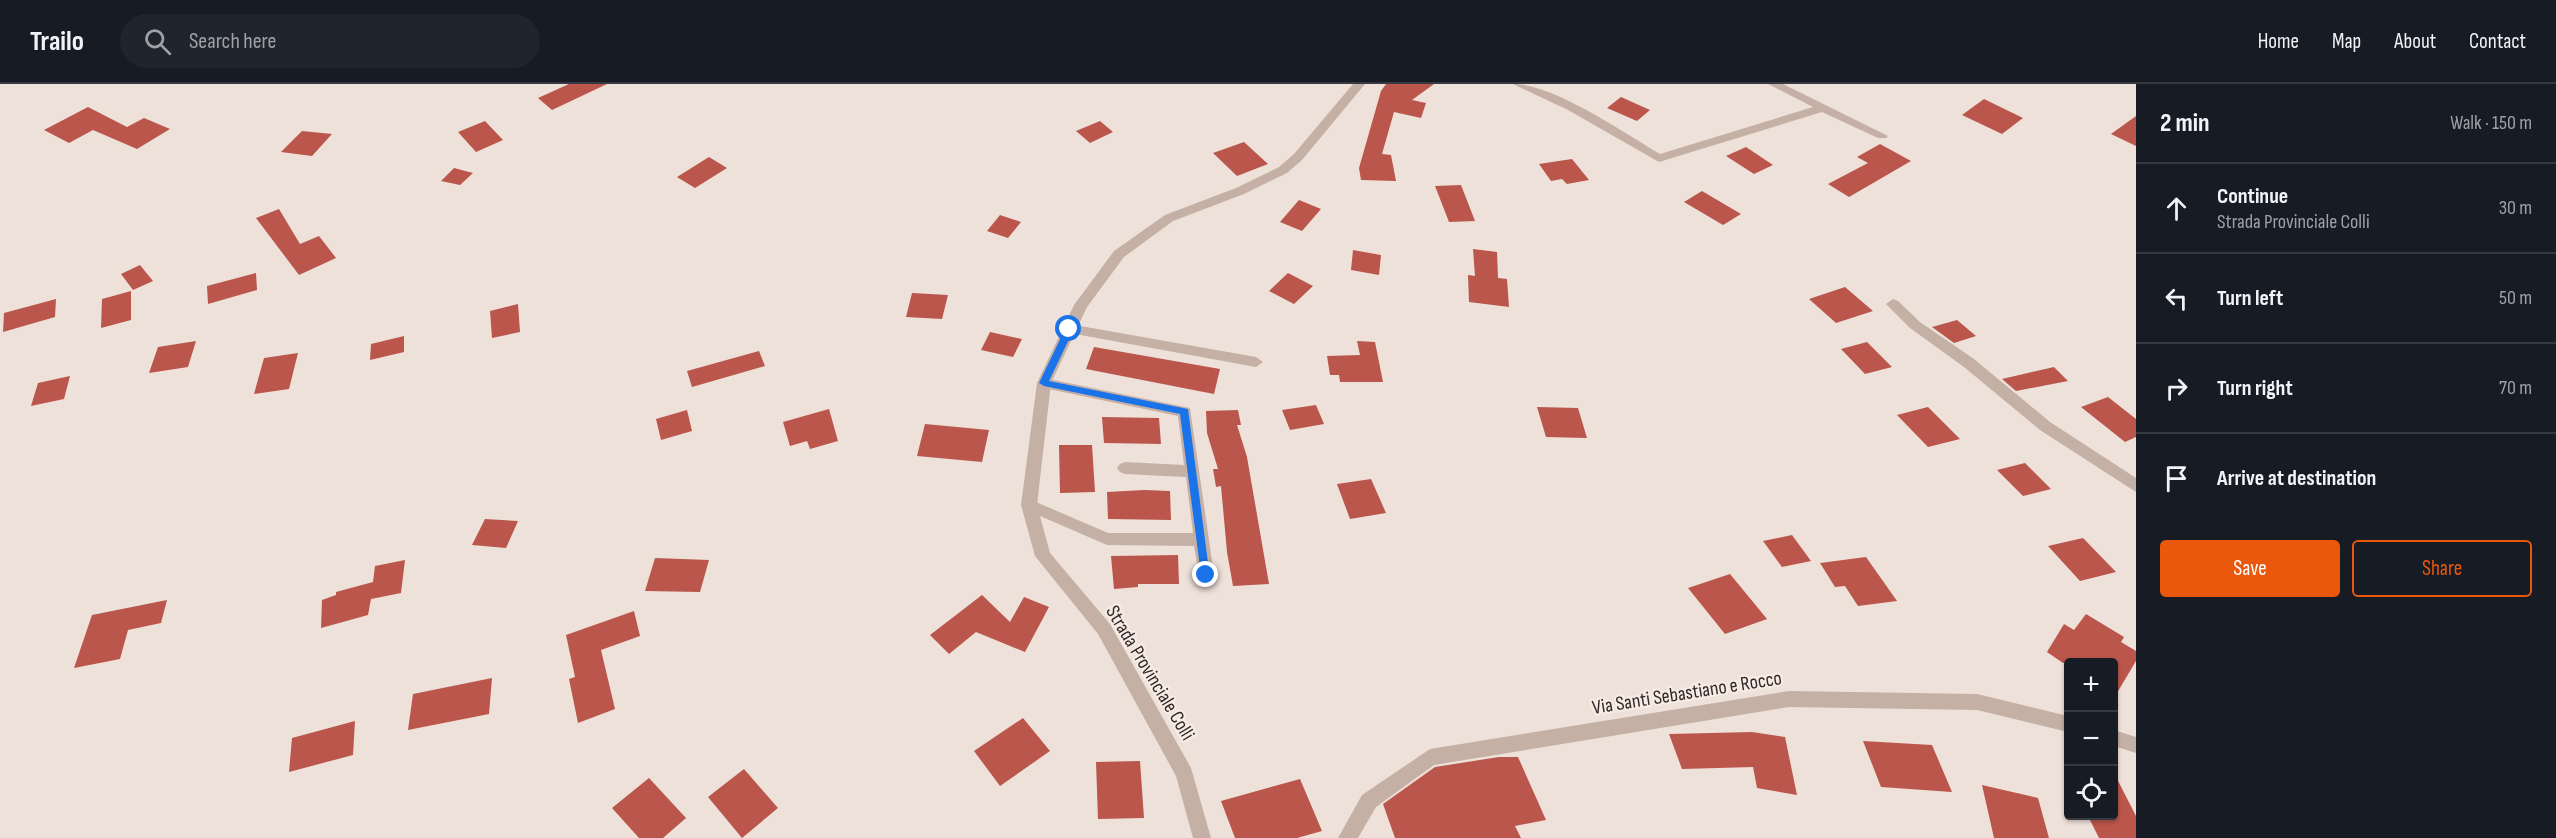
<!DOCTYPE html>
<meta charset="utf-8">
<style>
body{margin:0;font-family:"Sofia Sans Condensed",sans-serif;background:#20242c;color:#f1f3f6}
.controls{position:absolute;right:18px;bottom:18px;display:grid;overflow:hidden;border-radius:6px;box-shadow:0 2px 4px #0004}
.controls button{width:54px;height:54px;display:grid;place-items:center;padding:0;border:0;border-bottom:2px solid #363941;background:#171b24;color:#f1f3f6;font:30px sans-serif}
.stop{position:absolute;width:18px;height:18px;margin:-14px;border:4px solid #1a73e8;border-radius:50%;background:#fff}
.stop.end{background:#1a73e8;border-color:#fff;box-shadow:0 2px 6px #0008}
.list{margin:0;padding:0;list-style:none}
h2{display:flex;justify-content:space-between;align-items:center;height:78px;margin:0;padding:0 24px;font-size:26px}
h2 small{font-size:20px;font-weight:400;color:#9ea1a6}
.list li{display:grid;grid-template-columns:39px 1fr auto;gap:18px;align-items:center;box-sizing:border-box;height:90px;padding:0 24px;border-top:2px solid #363941}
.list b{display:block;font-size:22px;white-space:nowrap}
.list p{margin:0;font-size:20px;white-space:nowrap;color:#9ea1a6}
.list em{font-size:20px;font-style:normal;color:#9ea1a6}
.actions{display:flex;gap:12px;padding:18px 24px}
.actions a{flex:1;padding:14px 0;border:2px solid #ea580c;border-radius:6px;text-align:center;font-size:21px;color:#ea580c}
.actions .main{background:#ea580c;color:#fff}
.icon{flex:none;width:33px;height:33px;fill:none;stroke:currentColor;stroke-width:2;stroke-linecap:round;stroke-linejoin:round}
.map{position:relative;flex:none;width:2136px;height:754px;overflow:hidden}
header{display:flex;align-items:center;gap:36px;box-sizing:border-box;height:84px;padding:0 30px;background:#171b24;border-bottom:2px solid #363941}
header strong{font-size:28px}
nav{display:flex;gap:33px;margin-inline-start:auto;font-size:21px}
.search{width:420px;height:54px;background:#20242c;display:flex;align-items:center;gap:15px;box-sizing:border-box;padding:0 21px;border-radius:33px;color:#9ea1a6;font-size:22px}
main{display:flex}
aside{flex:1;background:#171b24}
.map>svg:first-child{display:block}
.building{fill:#ba564b}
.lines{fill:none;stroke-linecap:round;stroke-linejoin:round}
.minor{fill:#c5b0a6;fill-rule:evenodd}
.tertiary{fill:#c5b0a6;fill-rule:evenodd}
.route{fill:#1a73e8}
.labels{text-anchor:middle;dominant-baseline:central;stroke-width:4.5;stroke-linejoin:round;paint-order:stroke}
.street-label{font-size:20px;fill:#322826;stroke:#f7ece5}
</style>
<header>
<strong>Trailo</strong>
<div class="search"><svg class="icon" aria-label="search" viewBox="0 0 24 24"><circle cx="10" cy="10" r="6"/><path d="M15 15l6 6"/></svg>Search here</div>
<nav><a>Home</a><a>Map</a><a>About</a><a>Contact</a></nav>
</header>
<main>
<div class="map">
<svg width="2136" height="754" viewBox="0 0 2136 754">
<rect width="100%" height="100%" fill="#eee1d9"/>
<path class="building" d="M 569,0 L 607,0 L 552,26 L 538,14 Z
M 1386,0 L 1434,0 L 1412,16 L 1426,19 L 1421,34 L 1394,28 L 1382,70 L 1391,71 L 1396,97 L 1361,96 L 1359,84 L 1381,7 Z
M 1621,13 L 1650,26 L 1637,37 L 1607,24 Z
M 1984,15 L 2023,34 L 2002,50 L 1962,31 Z
M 88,23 L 127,43 L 144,34 L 170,45 L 137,65 L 93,46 L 69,59 L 44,46 Z
M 2136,32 L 2136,62 L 2111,50 Z
M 485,37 L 503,56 L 476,68 L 458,48 Z
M 1100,37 L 1113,48 L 1090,59 L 1076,47 Z
M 302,47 L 332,50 L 312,72 L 281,68 Z
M 1244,58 L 1268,80 L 1237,92 L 1213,69 Z
M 1880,60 L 1911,77 L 1849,113 L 1828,100 L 1868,79 L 1857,73 Z
M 1746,63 L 1773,81 L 1754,90 L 1726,72 Z
M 709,73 L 727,84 L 695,104 L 677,93 Z
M 1572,75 L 1589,96 L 1567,100 L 1562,95 L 1551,97 L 1539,80 Z
M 454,84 L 473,89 L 460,101 L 441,97 Z
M 1461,101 L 1475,137 L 1449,138 L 1435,102 Z
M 1702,107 L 1741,130 L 1723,141 L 1684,118 Z
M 1299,116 L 1321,125 L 1302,147 L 1280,138 Z
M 279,125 L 300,160 L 319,152 L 336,174 L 299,191 L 256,134 Z
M 1000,131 L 1021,138 L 1008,154 L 987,147 Z
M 1473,165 L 1497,168 L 1498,194 L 1507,195 L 1509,223 L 1469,218 L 1468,191 L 1475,192 Z
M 1353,166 L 1381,171 L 1379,191 L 1351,186 Z
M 140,181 L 153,197 L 133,206 L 121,190 Z
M 256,189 L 257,206 L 208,220 L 207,202 Z
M 1288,189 L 1313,202 L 1294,220 L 1269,207 Z
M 1845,203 L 1873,227 L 1836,239 L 1809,215 Z
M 131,207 L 131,236 L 101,244 L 102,215 Z
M 912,209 L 948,211 L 942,235 L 906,233 Z
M 56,215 L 55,233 L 3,248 L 4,229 Z
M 518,220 L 520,248 L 492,254 L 490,227 Z
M 1957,236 L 1976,252 L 1954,259 L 1932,243 Z
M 990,248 L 1022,255 L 1013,273 L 981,266 Z
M 404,252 L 404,268 L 370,276 L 371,260 Z
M 196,257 L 188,283 L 149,289 L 158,263 Z
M 1357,257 L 1375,258 L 1383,298 L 1340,298 L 1339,291 L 1330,291 L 1327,272 L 1360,271 Z
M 1867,258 L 1892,283 L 1865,290 L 1841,265 Z
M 1094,263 L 1220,285 L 1214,310 L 1086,285 Z
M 759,267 L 765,282 L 692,303 L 687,287 Z
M 298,269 L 289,305 L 254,310 L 264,274 Z
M 2054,283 L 2068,297 L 2016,307 L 2002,295 Z
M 70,292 L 64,315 L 31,322 L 38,299 Z
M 2108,313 L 2136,335 L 2136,353 L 2125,358 L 2081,323 Z
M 1316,321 L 1324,340 L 1290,346 L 1282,326 Z
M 1537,323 L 1578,324 L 1587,354 L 1546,353 Z
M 1928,323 L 1960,355 L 1928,363 L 1897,331 Z
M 829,325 L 838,357 L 810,365 L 807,357 L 790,362 L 783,338 Z
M 687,326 L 692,347 L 661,356 L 656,335 Z
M 1238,326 L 1241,341 L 1237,341 L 1247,373 L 1269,500 L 1233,502 L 1227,468 L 1221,402 L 1216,403 L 1213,385 L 1218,385 L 1207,349 L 1206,327 Z
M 1102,333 L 1159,334 L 1161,360 L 1104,359 Z
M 925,340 L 989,346 L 982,378 L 917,372 Z
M 1059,361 L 1092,361 L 1095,408 L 1060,409 Z
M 2025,379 L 2051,405 L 2023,412 L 1997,386 Z
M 1371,395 L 1386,429 L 1350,435 L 1337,400 Z
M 1144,406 L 1170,407 L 1171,436 L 1108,435 L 1107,408 Z
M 485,435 L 518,437 L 506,464 L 472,461 Z
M 1792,451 L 1811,477 L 1782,483 L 1763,457 Z
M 2083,454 L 2116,488 L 2080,497 L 2048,462 Z
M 1178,471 L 1179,500 L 1138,500 L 1138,503 L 1114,505 L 1111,472 Z
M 1866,473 L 1897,517 L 1858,522 L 1845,502 L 1835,503 L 1820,479 Z
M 655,474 L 709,476 L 700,508 L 645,507 Z
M 405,476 L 401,509 L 371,515 L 368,531 L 321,544 L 322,516 L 336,511 L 336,508 L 373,498 L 375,482 Z
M 1730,490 L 1767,535 L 1725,550 L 1688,504 Z
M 982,511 L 1010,538 L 1024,513 L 1049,523 L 1025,568 L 976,548 L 949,570 L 930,551 Z
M 167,516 L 161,539 L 128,546 L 120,575 L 74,584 L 92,531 Z
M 634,527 L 640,552 L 601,566 L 615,625 L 578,639 L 569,595 L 575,593 L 566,551 Z
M 2086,530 L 2124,553 L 2121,558 L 2136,567 L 2136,577 L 2114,614 L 2114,579 L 2063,579 L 2047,568 L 2064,540 L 2074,546 Z
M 492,594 L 489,630 L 408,646 L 413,610 Z
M 1023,634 L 1050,667 L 1000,702 L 974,667 Z
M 355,637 L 353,671 L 289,688 L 292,654 Z
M 1752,648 L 1785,653 L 1797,711 L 1757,704 L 1753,683 L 1682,685 L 1669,650 Z
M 1863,657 L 1932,661 L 1952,708 L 1881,703 Z
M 1499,673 L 1518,673 L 1546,736 L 1515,742 L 1521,754 L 1395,754 L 1383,720 L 1435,683 Z
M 1140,677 L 1144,734 L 1098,735 L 1096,678 Z
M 744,685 L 778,724 L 742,754 L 708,713 Z
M 2114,689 L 2136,732 L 2136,754 L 2099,754 L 2088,732 L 2114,732 Z
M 649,694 L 686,734 L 663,754 L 639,754 L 612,724 Z
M 1300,695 L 1322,747 L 1297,754 L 1235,754 L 1221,717 Z
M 1982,701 L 2038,714 L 2049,754 L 1994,754 Z"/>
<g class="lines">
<path class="minor" d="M 1513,0 C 1554,0 1624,49 1660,70 L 1813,23 L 1768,0 L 1783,0 L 1888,52 L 1886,54 L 1878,54 L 1822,28 L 1659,78 L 1568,26 Z
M 1893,215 L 1898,217 L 1920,238 L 1974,275 L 2050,338 L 2136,394 L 2136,408 L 2040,346 L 1964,283 L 1910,244 L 1886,220 Z
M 1069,240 L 1256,273 L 1263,278 L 1256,283 L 1064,248 L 1062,245 Z
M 1044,294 L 1190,324 L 1214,491 L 1212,496 L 1206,498 L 1200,496 L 1194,462 L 1107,461 L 1024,425 L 1021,421 L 1024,417 L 1029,415 L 1108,449 L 1193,449 L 1186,393 L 1125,390 L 1120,388 L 1117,384 L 1120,380 L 1125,378 L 1184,381 L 1178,332 L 1039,303 L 1037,299 Z"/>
<path class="tertiary" d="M 1353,0 L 1365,0 L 1302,76 L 1287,89 L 1244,110 L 1173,137 L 1124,173 L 1087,223 L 1051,299 L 1037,421 L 1050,469 L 1110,540 L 1191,684 L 1211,754 L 1193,754 L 1176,692 L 1098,550 L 1035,472 L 1021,421 L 1037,299 L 1074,221 L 1114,167 L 1165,131 L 1236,104 L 1279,83 L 1294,70 Z
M 1789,607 L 1977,610 L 2068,632 L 2068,648 L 1977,626 L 1789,623 L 1434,681 L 1376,723 L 1358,754 L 1338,754 L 1362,711 L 1430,665 Z
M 2114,646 L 2136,653 L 2136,669 L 2114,662 Z"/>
</g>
<path class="route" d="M 1069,242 L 1074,245 L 1049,297 L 1188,325 L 1210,494 L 1206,496 L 1201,491 L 1180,330 L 1044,302 L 1039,299 L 1065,245 Z"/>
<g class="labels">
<g class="street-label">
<text transform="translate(1150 589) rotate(59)">Strada Provinciale Colli</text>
<text transform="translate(1687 609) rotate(-9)">Via Santi Sebastiano e Rocco</text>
</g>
</g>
</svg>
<div class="controls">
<button>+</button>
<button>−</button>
<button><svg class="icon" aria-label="locate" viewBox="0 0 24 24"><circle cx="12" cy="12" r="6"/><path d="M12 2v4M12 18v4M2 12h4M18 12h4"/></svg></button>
</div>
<div class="stop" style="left:1069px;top:245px"></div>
<div class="stop end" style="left:1206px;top:491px"></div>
</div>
<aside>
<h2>2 min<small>Walk · 150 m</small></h2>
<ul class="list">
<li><svg class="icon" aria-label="ahead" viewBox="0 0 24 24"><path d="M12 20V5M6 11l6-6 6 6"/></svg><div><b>Continue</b><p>Strada Provinciale Colli</p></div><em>30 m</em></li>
<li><svg class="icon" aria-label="left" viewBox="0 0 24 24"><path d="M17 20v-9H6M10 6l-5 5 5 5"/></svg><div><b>Turn left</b></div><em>50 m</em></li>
<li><svg class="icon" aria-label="right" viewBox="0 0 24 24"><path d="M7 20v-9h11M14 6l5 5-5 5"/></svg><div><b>Turn right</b></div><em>70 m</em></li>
<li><svg class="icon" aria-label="arrive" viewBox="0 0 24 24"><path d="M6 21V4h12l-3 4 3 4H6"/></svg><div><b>Arrive at destination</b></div></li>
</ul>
<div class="actions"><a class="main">Save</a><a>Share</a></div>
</aside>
</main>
